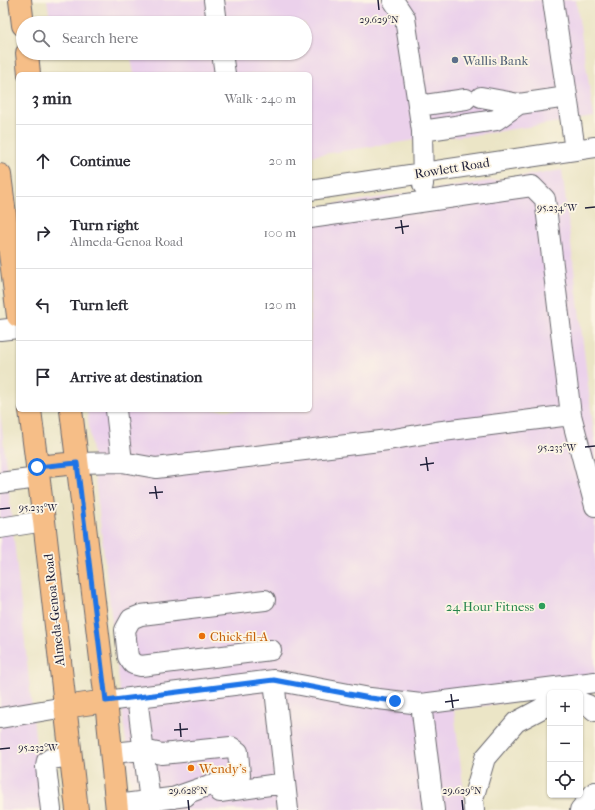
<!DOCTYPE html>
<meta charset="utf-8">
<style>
body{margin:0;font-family:"IM FELL French Canon",serif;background:#f7f7f7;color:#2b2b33}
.controls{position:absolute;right:12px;bottom:12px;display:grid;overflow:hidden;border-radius:6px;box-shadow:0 1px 3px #0004}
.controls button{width:36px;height:36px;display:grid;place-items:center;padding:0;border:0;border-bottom:1px solid #e1e1e2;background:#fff;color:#2b2b33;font:20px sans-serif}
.stop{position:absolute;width:12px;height:12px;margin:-9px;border:3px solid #1a73e8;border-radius:50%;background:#fff}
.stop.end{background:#1a73e8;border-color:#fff;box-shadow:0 1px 4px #0008}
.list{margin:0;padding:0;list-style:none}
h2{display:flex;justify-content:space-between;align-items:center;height:52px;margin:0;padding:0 16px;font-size:17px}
h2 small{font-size:13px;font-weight:400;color:#7c7c81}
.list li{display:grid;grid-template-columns:26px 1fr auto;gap:12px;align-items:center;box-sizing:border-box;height:72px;padding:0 16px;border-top:1px solid #e1e1e2}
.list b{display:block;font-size:15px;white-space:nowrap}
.list p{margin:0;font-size:13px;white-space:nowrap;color:#7c7c81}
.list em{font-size:13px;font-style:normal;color:#7c7c81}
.icon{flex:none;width:22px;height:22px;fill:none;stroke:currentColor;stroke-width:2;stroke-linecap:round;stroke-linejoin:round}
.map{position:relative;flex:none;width:595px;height:810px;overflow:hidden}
.search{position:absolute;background:#fff;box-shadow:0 1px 3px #0004;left:16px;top:16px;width:296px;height:44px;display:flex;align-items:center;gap:10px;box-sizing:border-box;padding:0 14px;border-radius:22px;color:#7c7c81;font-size:15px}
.panel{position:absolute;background:#fff;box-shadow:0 1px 3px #0004;left:16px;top:72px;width:296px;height:340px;border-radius:6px}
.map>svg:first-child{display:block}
.built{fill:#ebd1eb}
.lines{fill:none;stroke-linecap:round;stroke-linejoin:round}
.minor-casing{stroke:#68666c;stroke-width:22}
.major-casing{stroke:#68666c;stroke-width:24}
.minor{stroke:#fff;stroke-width:20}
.major{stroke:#f6be87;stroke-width:22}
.route{stroke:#1a73e8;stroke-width:5}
.ticks{fill:none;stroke:#22223b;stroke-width:1.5}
.service-dot{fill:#5c6f8a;stroke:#fcf5e5;stroke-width:1.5}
.leisure-dot{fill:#2e9e5b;stroke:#fcf5e5;stroke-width:1.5}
.food-dot{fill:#e8710a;stroke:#fcf5e5;stroke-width:1.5}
.labels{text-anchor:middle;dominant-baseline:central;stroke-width:3.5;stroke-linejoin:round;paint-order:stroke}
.service-label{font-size:13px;fill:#4e5e75;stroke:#fcf5e5;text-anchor:start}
.street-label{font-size:13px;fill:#22223b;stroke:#fcf5e5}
.leisure-label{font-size:13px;fill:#27864d;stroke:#fcf5e5;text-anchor:end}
.food-label{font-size:13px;fill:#c56008;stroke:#fcf5e5;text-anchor:start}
.ticks-label{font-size:10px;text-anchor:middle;fill:#22223b;stroke:#fcf5e5;stroke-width:3.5;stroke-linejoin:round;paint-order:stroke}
</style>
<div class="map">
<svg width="595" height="810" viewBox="0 0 595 810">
<rect width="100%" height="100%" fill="#fcf5e5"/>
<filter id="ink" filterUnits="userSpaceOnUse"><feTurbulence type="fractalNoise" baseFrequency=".025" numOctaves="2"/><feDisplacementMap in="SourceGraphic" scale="8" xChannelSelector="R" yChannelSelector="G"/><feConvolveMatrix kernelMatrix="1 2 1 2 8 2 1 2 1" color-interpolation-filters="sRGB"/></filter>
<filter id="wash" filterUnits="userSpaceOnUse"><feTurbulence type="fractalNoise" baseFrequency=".012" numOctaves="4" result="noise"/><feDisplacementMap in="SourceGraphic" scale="16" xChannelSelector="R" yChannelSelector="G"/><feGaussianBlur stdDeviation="0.9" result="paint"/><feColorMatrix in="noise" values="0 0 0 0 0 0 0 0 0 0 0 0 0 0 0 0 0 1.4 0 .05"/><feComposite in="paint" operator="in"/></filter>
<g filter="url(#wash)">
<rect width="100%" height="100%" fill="#ebe5c6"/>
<path class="built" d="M 47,0 L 576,0 L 594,117 L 474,135 L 422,139 L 310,156 L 310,74 L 134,74 L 130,53 L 305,53 L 305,23 L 51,23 Z
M 562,170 L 595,442 L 595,690 L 454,710 L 466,810 L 134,810 L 87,410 L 310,410 L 310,208 Z
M 0,410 L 43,810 L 0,810 Z"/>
</g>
<g filter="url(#ink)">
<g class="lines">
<g class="minor-casing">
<path id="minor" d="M 214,0 L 217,23
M 393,0 L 405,18 L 422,131 L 423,185
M 553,0 L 575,150
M 222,53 L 225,74
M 481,97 L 519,104 L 567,97
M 418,106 L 466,99
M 422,131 L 496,120 L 519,104
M 310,190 L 595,147
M 310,218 L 532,186 L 545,199 L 571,415 L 595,506
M 0,330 L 18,328
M 116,410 L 122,462
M 77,463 L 122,462 L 156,468 L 388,440 L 435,432 L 571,415
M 0,483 L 38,478
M 0,528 L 44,521
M 265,600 L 141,615 L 131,619 L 125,630 L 128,657 L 133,664 L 141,666 L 271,650
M 274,680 L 288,810
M 137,697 L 151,810
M 106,701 L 274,680 L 370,698 L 421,704 L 434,810
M 580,702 L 588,705 L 595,711
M 421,704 L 595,682
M 0,718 L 65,707
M 112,753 L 143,750 L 162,754 L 231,747 L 238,752 L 240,775 L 234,782 L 210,785 L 173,798
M 220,792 L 285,783
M 116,805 L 186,796
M 51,810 L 46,767 L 47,761 L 50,759 L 71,756
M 474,810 L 473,799 L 485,758 L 516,722 L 550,704
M 580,810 L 595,792"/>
</g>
<g class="major-casing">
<path id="major" d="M 20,0 L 23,25
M 27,53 L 29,74
M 0,175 L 18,316
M 30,410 L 44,521 L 77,810
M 71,410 L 106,701 L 117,810
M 37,467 L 77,463
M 65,707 L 106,701"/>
</g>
<use href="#minor" class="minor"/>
<use href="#major" class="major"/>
</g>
</g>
<g class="lines" filter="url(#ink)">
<path class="route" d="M 37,467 L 77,463 L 106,701 L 274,680 L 370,698 L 395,701"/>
</g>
<path class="ticks" d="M 378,0 L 379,10M 585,208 L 595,207M 401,220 L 403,234M 395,228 L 409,226M 585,447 L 595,446M 426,457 L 428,471M 420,465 L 434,463M 155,486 L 157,499M 149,493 L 163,492M 0,509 L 10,508M 451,694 L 453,708M 445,702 L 459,700M 180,723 L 181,737M 174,730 L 188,729M 0,749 L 10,748M 188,800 L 189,810M 462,800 L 463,810"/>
<circle class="service-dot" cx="455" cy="60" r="4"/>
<circle class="leisure-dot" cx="542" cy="606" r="4"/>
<g class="food-dot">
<circle cx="202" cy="636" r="4"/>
<circle cx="191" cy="768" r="4"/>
</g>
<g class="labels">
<g class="service-label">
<text x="463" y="60">Wallis Bank</text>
</g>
<g class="street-label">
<text transform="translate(452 168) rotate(-9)">Rowlett Road</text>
<text transform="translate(54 610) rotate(-96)">Almeda-Genoa Road</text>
</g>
<g class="leisure-label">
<text x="534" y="606">24 Hour Fitness</text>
</g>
<g class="food-label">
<text x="210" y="636">Chick-fil-A</text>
<text x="199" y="768">Wendy's</text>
</g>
</g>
<g class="ticks-label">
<text x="379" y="23">29.629°N</text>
<text x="557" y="211">95.234°W</text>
<text x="557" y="451">95.233°W</text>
<text x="38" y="511">95.233°W</text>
<text x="38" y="751">95.232°W</text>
<text x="188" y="794">29.628°N</text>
<text x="462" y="794">29.629°N</text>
</g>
</svg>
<div class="controls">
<button>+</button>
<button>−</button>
<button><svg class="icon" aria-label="locate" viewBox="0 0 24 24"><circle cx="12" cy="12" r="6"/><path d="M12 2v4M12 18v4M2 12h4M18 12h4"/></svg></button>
</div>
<div class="stop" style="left:37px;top:467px"></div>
<div class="stop end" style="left:395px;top:701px"></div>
<div class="search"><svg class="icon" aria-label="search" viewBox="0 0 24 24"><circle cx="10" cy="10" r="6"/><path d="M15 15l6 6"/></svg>Search here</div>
<section class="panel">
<h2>3 min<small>Walk · 240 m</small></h2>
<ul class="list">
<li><svg class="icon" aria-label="ahead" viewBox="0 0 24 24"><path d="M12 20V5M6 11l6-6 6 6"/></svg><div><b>Continue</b></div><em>20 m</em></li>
<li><svg class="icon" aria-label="right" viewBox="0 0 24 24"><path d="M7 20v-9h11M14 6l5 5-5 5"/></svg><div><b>Turn right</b><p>Almeda-Genoa Road</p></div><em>100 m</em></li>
<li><svg class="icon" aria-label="left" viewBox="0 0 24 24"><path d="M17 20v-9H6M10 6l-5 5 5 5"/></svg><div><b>Turn left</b></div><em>120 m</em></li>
<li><svg class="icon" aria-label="arrive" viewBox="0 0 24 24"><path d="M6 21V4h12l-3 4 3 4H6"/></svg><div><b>Arrive at destination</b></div></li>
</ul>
</section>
</div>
